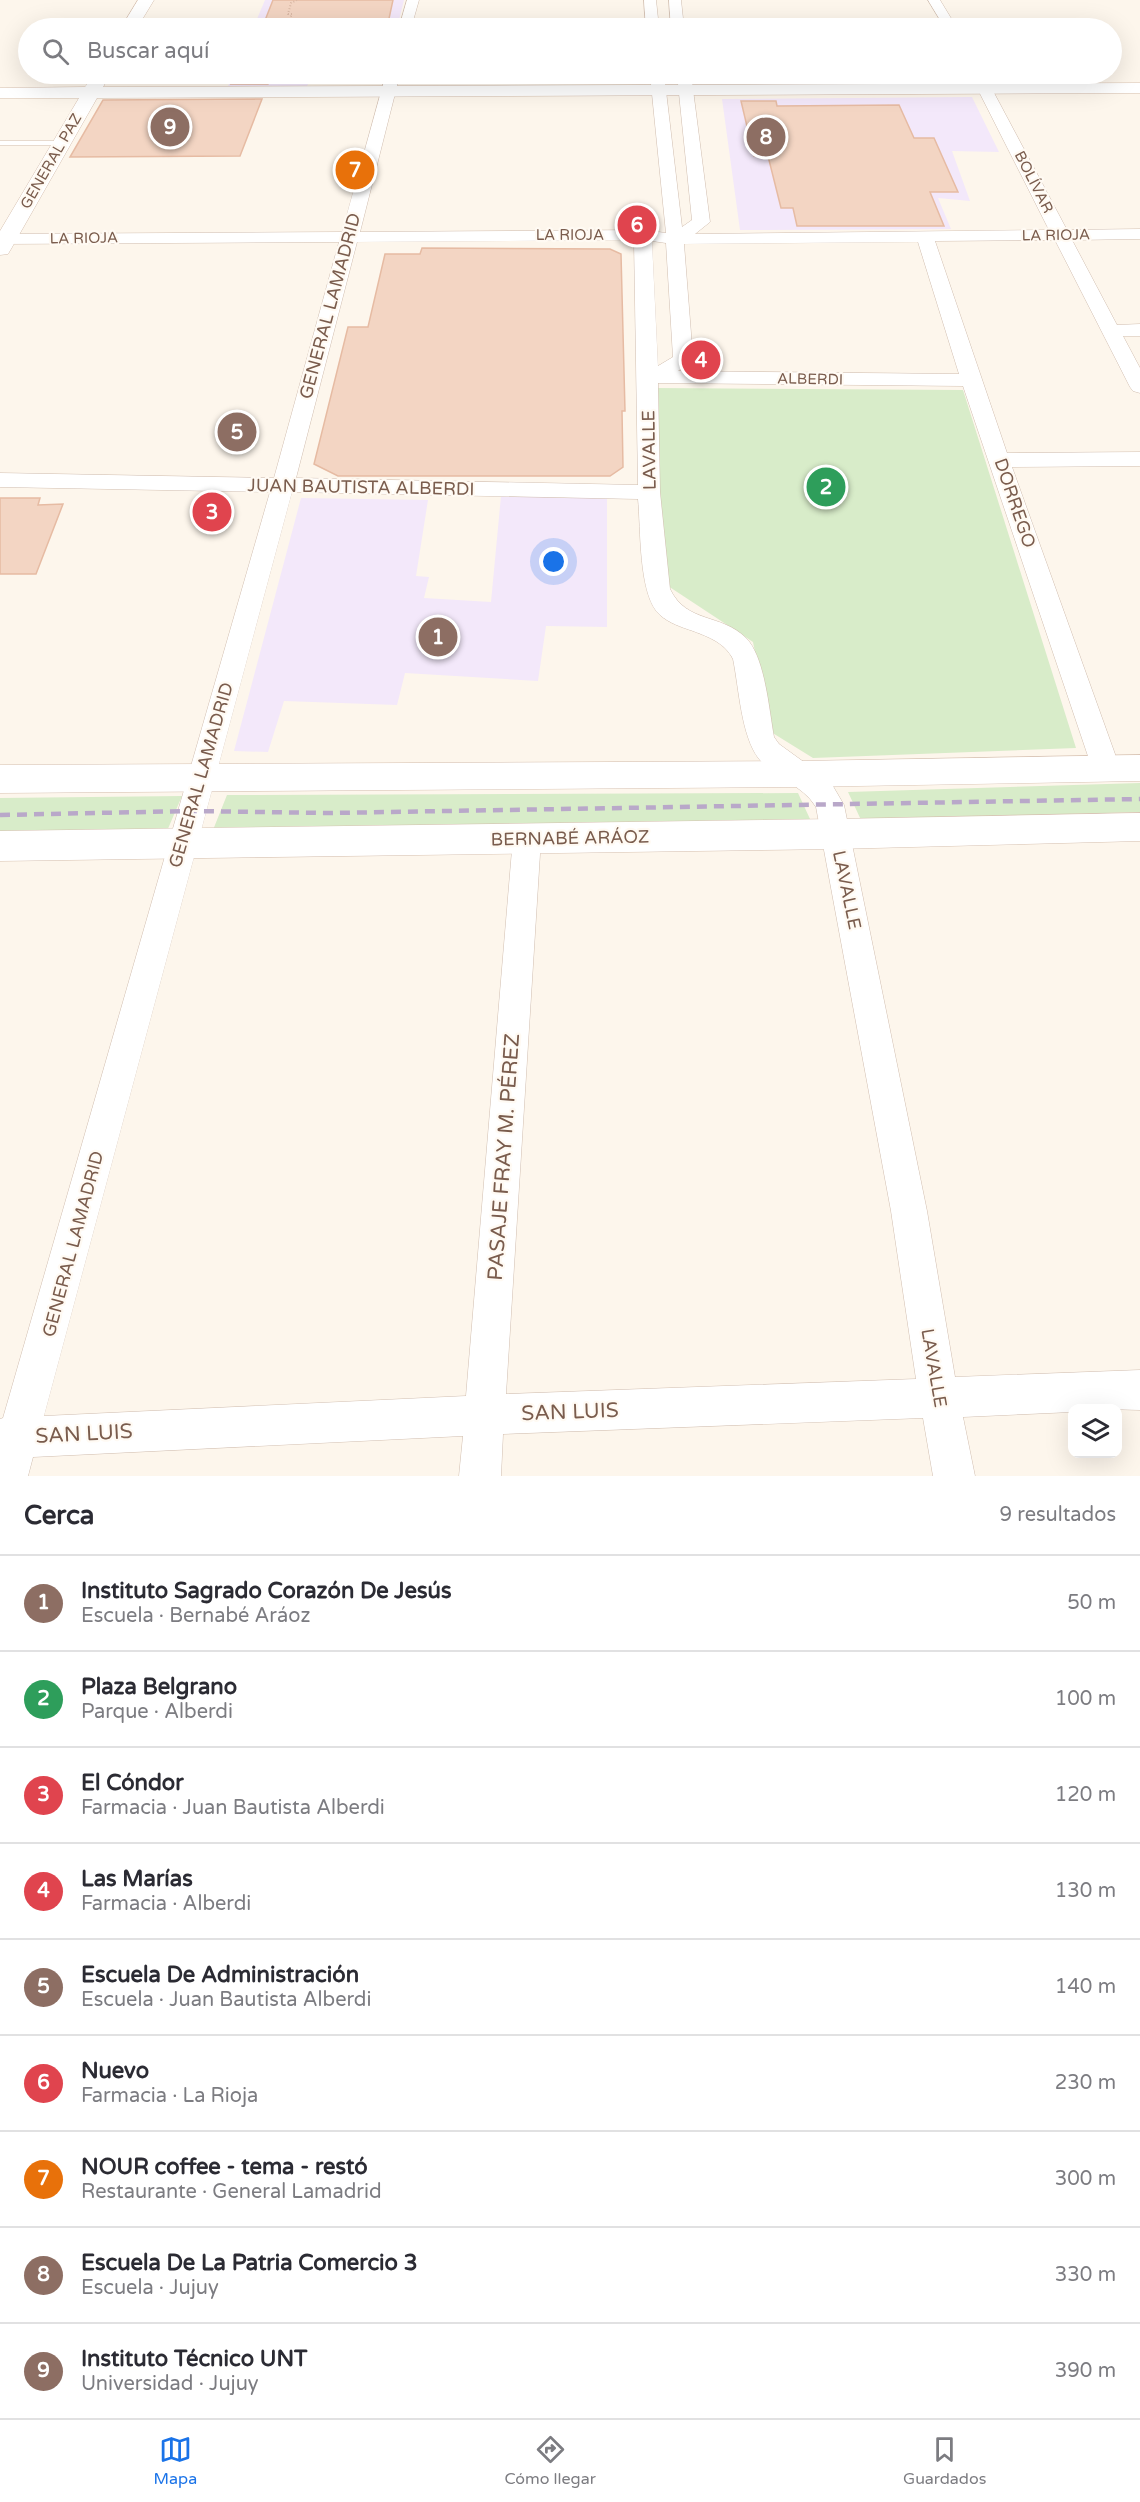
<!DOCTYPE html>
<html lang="es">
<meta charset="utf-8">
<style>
body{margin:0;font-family:"Varela Round",sans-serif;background:#f7f7f7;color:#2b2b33}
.controls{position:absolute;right:18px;bottom:18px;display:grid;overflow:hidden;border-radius:12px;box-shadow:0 6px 24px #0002}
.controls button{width:54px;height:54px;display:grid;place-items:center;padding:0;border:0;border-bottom:2px solid #e1e1e2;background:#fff;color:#2b2b33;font:30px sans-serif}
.you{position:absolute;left:554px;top:562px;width:21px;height:21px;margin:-15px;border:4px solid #fff;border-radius:50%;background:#1a73e8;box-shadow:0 0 0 9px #1a73e833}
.badge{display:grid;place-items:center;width:39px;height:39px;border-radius:50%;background:#1a73e8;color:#fff;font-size:20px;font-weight:700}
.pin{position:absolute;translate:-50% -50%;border:3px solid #fff;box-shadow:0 2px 6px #0006}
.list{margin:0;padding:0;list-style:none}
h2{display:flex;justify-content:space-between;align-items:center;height:78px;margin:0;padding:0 24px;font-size:26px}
h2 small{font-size:20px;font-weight:400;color:#7c7c81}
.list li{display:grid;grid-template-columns:39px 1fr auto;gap:18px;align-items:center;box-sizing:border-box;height:96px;padding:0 24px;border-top:2px solid #e1e1e2}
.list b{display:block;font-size:22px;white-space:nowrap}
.list p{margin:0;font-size:20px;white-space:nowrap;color:#7c7c81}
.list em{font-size:20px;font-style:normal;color:#7c7c81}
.icon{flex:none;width:33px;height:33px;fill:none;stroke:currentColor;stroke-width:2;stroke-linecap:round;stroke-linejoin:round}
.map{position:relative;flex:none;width:1140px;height:1476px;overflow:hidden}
.search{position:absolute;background:#fff;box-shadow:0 6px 24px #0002;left:18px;right:18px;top:18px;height:66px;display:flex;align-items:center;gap:15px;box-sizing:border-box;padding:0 21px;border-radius:33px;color:#7c7c81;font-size:22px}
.sheet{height:942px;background:#fff}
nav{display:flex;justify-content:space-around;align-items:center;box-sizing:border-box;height:84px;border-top:2px solid #e1e1e2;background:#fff;font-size:16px;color:#7c7c81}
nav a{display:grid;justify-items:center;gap:3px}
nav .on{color:#1a73e8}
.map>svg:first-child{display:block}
.education{fill:#f3e8fa}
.green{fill:#d8ecc9}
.building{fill:#f3d5c3;stroke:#e6bba3;stroke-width:1.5}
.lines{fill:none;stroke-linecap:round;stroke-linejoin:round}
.lane-casing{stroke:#d1beb0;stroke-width:1}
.street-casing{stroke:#d1beb0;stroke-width:1}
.secondary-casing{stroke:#d6c0b0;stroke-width:1}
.path{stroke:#d9b8a5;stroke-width:2;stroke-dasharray:1 2;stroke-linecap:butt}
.lane{fill:#fff;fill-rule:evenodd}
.street{fill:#fff;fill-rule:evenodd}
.secondary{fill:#fff;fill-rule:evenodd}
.rail{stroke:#b9a8c9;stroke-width:4.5;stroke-dasharray:10 7;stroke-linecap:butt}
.labels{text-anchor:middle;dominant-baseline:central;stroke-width:4.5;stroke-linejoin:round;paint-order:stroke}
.far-street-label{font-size:15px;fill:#7a5c4d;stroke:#fffaf3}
.street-label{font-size:18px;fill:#7a5c4d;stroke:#fffaf3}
.near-street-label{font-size:21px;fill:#7a5c4d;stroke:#fffaf3}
</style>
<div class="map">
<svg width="1140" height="1476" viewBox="0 0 1140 1476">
<rect width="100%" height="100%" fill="#fdf6ec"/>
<path class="education" d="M 265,0 L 404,0 L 397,28 L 142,28 L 254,26 Z
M 234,74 L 313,74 L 307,86 L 228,86 Z
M 972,97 L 999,152 L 952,151 L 970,201 L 938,198 L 951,229 L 740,230 L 722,99 Z
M 501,496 L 607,497 L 607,627 L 546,626 L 538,681 L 405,673 L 397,705 L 284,701 L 268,752 L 234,751 L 301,498 L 428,500 L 416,576 L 429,577 L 424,598 L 491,602 Z"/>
<path class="green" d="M 280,22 L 366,22 L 364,28 L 278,28 Z
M 653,388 L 963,390 L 1076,748 L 813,758 L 771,732 L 753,642 L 665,584 Z
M 1140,783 L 1140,812 L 861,820 L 848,792 Z
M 798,793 L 810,819 L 213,830 L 227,795 Z
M 182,796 L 167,831 L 0,833 L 0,798 Z"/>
<path class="building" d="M 273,0 L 393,0 L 387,28 L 364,28 L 366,22 L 264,23 Z
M 237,74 L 273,74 L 268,84 L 231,84 Z
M 262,99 L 240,156 L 70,157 L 103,100 Z
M 741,101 L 776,101 L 777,106 L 899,105 L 914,138 L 934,138 L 958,192 L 930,192 L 944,226 L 797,226 L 793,208 L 781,208 L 768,156 L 754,156 Z
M 422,248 L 610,249 L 621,254 L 625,411 L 622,411 L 623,467 L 610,476 L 338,476 L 314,464 L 348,327 L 368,327 L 385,254 L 420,254 Z
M 0,498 L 40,498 L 38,505 L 63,504 L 36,574 L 0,574 Z"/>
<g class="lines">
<g class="lane-casing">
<path id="lane" d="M 0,141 L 62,141 L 66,143 L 62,145 L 0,145 Z"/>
</g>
<g class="street-casing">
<path id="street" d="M 407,0 L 419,0 L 411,28 L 399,28 Z
M 644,0 L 656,0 L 659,28 L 646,28 Z
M 669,0 L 681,0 L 684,28 L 671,28 Z
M 928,0 L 940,0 L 957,28 L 945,28 Z
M 386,74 L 400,74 L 360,232 L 643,230 L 666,233 L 650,74 L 664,74 L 682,227 L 692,220 L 677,74 L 691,74 L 710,222 L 695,234 L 1049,230 L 970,74 L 984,74 L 1067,230 L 1140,229 L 1140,239 L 1072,240 L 1117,325 L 1140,324 L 1140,336 L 1123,336 L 1140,368 L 1140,393 L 1133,391 L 1130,387 L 1055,240 L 935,241 L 1007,453 L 1140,452 L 1140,466 L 1012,467 L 1120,768 L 1116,776 L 1106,779 L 1096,776 L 1092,768 L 963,386 L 658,383 L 660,492 L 670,589 C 687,624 721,613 746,638 C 765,657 769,710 774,737 L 779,744 L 830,781 L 844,805 L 927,1211 L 955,1377 L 1140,1370 L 1140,1410 L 1072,1408 L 1072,1412 L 963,1417 L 975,1476 L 933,1476 L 923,1418 L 503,1434 L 501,1476 L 459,1476 L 463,1436 L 33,1457 L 28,1476 L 0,1476 L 0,1419 L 3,1418 L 270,492 L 0,487 L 0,473 L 274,478 L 339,242 L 0,244 L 0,234 L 342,232 ZM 634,240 L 638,485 L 296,478 L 357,242 ZM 652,241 L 666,243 L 673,357 L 658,366 ZM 918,242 L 959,374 L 678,371 L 693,359 L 684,244 ZM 292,492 L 638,499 C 641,527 638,596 660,615 C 669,623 681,627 693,631 C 709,637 725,643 733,659 C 739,688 741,736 759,759 C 774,778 802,784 816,807 L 891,1211 L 916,1379 L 506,1394 L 541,838 L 537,829 L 527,826 L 517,829 L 513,838 L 466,1396 L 44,1416 Z"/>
</g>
<g class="secondary-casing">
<path id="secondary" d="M 138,0 L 154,0 L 137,28 L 121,28 Z
M 94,74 L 106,74 L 109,77 L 103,87 L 1140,83 L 1140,93 L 97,98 L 11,249 L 8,254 L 0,255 L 0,231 L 79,98 L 0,98 L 0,88 L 85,87 Z
M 1140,755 L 1140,781 L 800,787 L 0,793 L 0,765 L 800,761 Z
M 1140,813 L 1140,841 L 836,849 L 0,861 L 0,831 L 836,819 Z"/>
</g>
<path class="path" d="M 288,23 L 355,23 L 353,28
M 281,28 L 282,23 L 288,23 L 292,14 L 288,14 L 291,3 L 297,0"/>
<use href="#lane" class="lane"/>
<use href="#street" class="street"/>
<use href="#secondary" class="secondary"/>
<path class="rail" d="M 0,815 L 191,811 L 331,813 L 1140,799"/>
</g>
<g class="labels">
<g class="far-street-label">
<text transform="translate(51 161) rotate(-60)">GENERAL PAZ</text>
<text transform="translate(1034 182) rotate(63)">BOLÍVAR</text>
<text x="570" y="235">LA RIOJA</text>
<text transform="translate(1056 235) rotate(-1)">LA RIOJA</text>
<text transform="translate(84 238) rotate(-1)">LA RIOJA</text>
<text transform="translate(810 379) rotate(1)">ALBERDI</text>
</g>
<g class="street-label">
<text transform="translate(330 306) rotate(-75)">GENERAL LAMADRID</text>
<text transform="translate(649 450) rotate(-91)">LAVALLE</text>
<text transform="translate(361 487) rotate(1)">JUAN BAUTISTA ALBERDI</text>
<text transform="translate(1015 503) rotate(71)">DORREGO</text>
<text transform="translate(201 775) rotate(-74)">GENERAL LAMADRID</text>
<text transform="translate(570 838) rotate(-1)">BERNABÉ ARÁOZ</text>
<text transform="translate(847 890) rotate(78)">LAVALLE</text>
<text transform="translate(73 1244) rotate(-75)">GENERAL LAMADRID</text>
<text transform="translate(934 1368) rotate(80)">LAVALLE</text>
</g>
<g class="near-street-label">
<text transform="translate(504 1157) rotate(-86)">PASAJE FRAY M. PÉREZ</text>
<text transform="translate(570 1412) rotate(-2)">SAN LUIS</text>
<text transform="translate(84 1434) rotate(-3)">SAN LUIS</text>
</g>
</g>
</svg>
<div class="controls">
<button><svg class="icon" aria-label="layers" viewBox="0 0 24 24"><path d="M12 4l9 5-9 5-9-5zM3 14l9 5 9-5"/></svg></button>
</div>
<div class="you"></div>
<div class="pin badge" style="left:438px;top:637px;background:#8d6e63">1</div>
<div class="pin badge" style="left:826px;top:487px;background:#2e9e5b">2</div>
<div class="pin badge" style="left:212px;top:512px;background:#e0444e">3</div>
<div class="pin badge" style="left:701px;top:360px;background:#e0444e">4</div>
<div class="pin badge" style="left:237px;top:432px;background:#8d6e63">5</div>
<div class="pin badge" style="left:637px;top:225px;background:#e0444e">6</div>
<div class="pin badge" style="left:355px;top:170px;background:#e8710a">7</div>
<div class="pin badge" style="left:766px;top:137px;background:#8d6e63">8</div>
<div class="pin badge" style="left:170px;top:127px;background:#8d6e63">9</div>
<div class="search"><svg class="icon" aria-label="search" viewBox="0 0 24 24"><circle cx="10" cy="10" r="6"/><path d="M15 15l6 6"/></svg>Buscar aquí</div>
</div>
<section class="sheet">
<h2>Cerca<small>9 resultados</small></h2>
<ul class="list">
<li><span class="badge" style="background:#8d6e63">1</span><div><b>Instituto Sagrado Corazón De Jesús</b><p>Escuela · Bernabé Aráoz</p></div><em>50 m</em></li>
<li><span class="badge" style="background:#2e9e5b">2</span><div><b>Plaza Belgrano</b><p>Parque · Alberdi</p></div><em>100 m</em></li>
<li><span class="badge" style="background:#e0444e">3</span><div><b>El Cóndor</b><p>Farmacia · Juan Bautista Alberdi</p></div><em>120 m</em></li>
<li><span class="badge" style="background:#e0444e">4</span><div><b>Las Marías</b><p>Farmacia · Alberdi</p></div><em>130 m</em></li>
<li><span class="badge" style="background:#8d6e63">5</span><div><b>Escuela De Administración</b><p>Escuela · Juan Bautista Alberdi</p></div><em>140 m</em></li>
<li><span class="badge" style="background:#e0444e">6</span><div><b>Nuevo</b><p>Farmacia · La Rioja</p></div><em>230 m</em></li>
<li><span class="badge" style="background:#e8710a">7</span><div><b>NOUR coffee - tema - restó</b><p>Restaurante · General Lamadrid</p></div><em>300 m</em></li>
<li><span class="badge" style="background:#8d6e63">8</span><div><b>Escuela De La Patria Comercio 3</b><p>Escuela · Jujuy</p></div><em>330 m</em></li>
<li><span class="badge" style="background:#8d6e63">9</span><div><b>Instituto Técnico UNT</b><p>Universidad · Jujuy</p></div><em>390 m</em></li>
</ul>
</section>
<nav>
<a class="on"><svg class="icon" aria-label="map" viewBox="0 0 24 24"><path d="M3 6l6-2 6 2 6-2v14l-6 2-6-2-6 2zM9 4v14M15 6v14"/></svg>Mapa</a>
<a><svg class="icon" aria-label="directions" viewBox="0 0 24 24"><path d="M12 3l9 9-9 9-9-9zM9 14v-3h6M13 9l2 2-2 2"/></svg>Cómo llegar</a>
<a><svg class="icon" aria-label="saved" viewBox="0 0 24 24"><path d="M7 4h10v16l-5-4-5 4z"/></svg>Guardados</a>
</nav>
